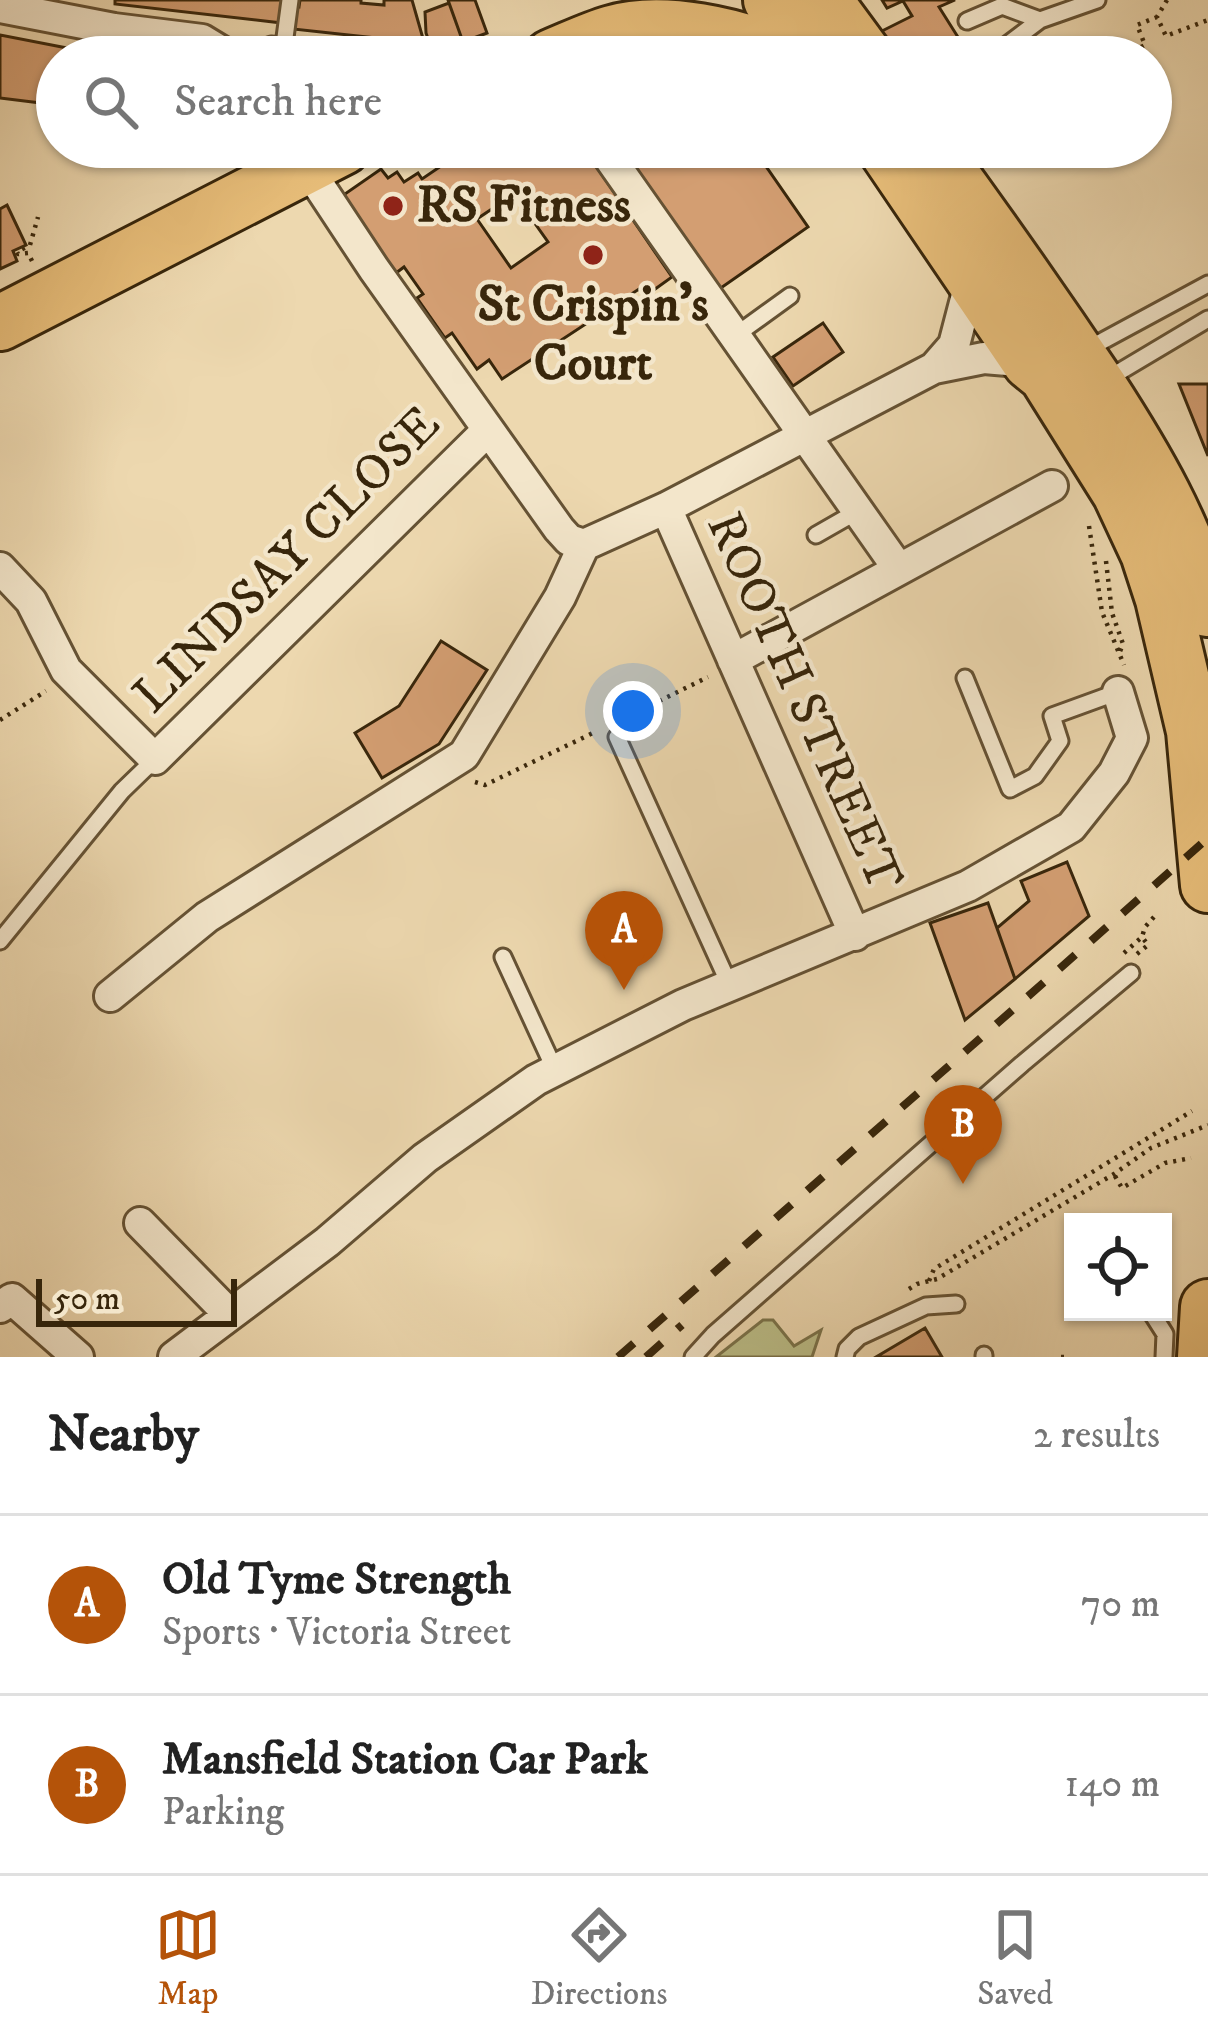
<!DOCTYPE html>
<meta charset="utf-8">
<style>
body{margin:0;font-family:"IM FELL DW Pica",serif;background:#f2f2f2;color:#222}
.controls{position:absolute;right:36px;bottom:36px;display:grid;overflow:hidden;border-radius:0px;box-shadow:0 3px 9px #0004}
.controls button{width:108px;height:108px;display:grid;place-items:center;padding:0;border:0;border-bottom:3px solid #e0e0e0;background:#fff;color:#222;font:60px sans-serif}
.scale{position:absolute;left:36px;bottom:30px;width:201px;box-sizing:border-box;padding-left:12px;border:6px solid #38260b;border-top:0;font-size:33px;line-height:42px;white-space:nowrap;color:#38260b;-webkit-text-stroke:9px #f3e6cb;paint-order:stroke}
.you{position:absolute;left:633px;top:711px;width:42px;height:42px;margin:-30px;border:9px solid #fff;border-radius:50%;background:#1a73e8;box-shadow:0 0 0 18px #1a73e833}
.badge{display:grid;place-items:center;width:78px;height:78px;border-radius:50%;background:#b45309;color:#fff;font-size:39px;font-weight:700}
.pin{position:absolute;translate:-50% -99px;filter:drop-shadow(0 3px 6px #0008)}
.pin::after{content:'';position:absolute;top:63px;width:42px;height:36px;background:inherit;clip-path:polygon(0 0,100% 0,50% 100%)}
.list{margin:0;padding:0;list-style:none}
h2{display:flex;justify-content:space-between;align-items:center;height:156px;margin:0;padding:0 48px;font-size:51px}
h2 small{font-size:39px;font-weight:400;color:#767676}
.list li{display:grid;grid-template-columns:78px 1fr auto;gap:36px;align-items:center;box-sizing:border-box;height:180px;padding:0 48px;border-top:3px solid #e0e0e0}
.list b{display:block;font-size:45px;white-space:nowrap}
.list p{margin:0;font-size:39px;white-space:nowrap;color:#767676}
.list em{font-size:39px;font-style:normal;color:#767676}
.icon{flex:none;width:66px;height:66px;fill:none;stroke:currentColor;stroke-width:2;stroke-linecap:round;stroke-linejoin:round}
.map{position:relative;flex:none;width:1208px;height:1357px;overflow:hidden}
.search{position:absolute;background:#fff;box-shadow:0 3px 9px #0004;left:36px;right:36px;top:36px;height:132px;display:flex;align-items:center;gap:30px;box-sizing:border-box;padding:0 42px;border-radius:66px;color:#767676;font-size:45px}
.sheet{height:516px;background:#fff}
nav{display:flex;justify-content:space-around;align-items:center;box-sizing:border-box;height:168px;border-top:3px solid #e0e0e0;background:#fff;font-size:33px;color:#767676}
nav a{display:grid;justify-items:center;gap:6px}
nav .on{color:#b45309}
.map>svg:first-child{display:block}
.green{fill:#bbbe88;stroke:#7a724a;stroke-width:3}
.building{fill:#d39e72;stroke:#38260b;stroke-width:3;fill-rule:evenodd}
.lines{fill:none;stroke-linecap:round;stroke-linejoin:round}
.lane-casing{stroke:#655234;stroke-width:21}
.street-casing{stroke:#655234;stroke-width:36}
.highway-casing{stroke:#38260b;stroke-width:60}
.path{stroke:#38260b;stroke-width:4.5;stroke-dasharray:3 6;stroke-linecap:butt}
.lane{stroke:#f3e6cb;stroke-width:15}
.street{stroke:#f3e6cb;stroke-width:30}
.highway{stroke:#e6bc78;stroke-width:54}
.rail{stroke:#38260b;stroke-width:8;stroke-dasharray:21 21;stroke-linecap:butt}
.poi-dot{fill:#8f2418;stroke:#f3e6cb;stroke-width:4.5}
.labels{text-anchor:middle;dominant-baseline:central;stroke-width:9;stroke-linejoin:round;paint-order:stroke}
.poi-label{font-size:51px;font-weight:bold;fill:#38260b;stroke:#f3e6cb;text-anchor:start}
.street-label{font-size:51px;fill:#38260b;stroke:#f3e6cb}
</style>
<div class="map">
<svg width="1208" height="1357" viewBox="0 0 1208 1357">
<rect width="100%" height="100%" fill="#edd8af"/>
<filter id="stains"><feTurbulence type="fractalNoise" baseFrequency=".00167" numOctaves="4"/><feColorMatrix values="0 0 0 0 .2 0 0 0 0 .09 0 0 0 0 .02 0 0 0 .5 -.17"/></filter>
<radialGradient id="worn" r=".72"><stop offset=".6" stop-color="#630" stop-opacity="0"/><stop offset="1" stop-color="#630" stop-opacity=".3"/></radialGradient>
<path class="green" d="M 763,1320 L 773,1320 L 794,1346 L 821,1330 L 812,1357 L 716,1357 Z"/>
<path class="building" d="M 115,0 L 284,0 L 282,23 L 115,4 Z
M 300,0 L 361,0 L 361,3 L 384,5 L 384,0 L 412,0 L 426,49 L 396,45 L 394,40 L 293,29 L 295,6 L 299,7 Z
M 448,0 L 475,0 L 487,33 L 463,42 Z
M 882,0 L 955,0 L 939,7 L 968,53 L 962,57 L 936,57 L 923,39 L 887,57 L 872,36 L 912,16 L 903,1 L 887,8 Z
M 449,3 L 463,42 L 433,53 L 426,33 L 425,12 Z
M 0,35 L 67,48 L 66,57 L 57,57 L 57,105 L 0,98 Z
M 469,147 L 485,147 L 490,154 L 500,147 L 583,147 L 672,277 L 644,297 L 639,289 L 502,379 L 489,360 L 477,369 L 452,333 L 445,338 L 417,298 L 423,294 L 404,267 L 396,273 L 342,196 L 381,169 L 388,178 L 397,172 L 404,182 L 418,173 L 422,179 ZM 514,194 L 548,242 L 511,268 L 477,219 Z
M 616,147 L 757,147 L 754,149 L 808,227 L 718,290 Z
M 7,205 L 26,245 L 13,251 L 17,261 L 0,269 L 0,209 Z
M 823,323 L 843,352 L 793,386 L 773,357 Z
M 1179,384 L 1208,384 L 1208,456 Z
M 441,641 L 487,670 L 439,744 L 382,778 L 355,733 L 399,706 Z
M 1067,862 L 1089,916 L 1015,979 L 997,928 L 1029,901 L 1021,881 Z
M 988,903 L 1015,979 L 965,1020 L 930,923 Z
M 925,1328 L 942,1357 L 876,1357 Z"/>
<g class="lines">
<g class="lane-casing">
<path id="lane" d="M 967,21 L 1002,6 L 1040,20 L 1097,0
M 284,45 L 290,0
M 99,57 L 103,27
M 238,57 L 271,45 L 351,53
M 991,57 L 1040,20
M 736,335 L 790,296
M 1084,351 L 1208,284
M 1104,381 L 1208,319
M 816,535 L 858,511
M 965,678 L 1010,789 L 1035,776 L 1060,741 L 1052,716 L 1118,692
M 617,737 L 730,986
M 0,941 L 122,791 L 155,759
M 503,957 L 555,1070
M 1151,1312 L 1165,1334 L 1164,1357
M 984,1355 L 984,1357
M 693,1357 L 713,1335 L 1022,1064 L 1131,973
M 845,1357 L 847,1349 L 859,1337 L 926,1306 L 956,1304"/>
</g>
<g class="street-casing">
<path id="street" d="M 0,7 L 114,29 L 202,40 L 230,57
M 602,147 L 898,568
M 934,368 L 954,345 L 972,276
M 666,508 L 855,935
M 584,545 L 666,508 L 934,368 L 984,358 L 1030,362
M 0,568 L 31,601 L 66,670 L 155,759 L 488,430
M 733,660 L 1052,486
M 110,996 L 207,917 L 464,755 L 560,597 L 584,545 L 569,540 L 559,529 L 374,269 L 300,157
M 140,1223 L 230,1315
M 0,1307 L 12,1299 L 78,1357
M 174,1357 L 327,1242 L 425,1158 L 536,1080 L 683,1005 L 968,886 L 1071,827 L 1114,773 L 1132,738 L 1118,692"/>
</g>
<g class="highway-casing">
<path id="highway" d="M 771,0 L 816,57
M 824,0 L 866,57
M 551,57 C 571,49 591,39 612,33 C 663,18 738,35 785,57
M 884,147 L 1030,362 L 1046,375 L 1120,493 L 1148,553 L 1163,599 L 1194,731 L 1208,885
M 931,147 C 989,226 1045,306 1100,388 C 1146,459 1186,527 1208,609
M 0,323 L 343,147
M 1205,1357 L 1208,1307"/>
</g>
<path class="path" d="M 1167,0 L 1157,17 L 1166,36 L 1208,20
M 1141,47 L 1145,45 L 1137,25 L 1157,17
M 32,261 L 28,253 L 18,254 L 17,252 L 30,245 L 38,217
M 705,522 L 740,528
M 1089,526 L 1102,612 L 1124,665
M 1106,561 L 1112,613 L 1123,644 L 1119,654
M 627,717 L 708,677
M 0,720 L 46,691
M 475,782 L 485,785 L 595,732
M 1124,953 L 1142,937
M 1137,954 L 1148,945 L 1142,937 L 1145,927 L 1154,917
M 1115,1176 L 1122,1188 L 1165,1163 L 1191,1158
M 929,1281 L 934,1269 L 1192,1111
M 909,1289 L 917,1284 L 937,1279 L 1114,1174 L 1151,1148 L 1208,1125
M 1061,1357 L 1067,1357"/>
<use href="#lane" class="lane"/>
<use href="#street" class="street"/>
<use href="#highway" class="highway"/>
<path class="rail" d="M 618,1357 L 1208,838
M 646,1357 L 682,1325"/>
</g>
<g class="poi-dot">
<circle cx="393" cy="206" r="12"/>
<circle cx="593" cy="255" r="12"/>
</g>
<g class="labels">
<g class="poi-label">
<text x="417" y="206">RS Fitness</text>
<text x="593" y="305" text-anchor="middle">St Crispin's<tspan x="593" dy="59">Court</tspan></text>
</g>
<g class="street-label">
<text transform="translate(287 560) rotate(-45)">LINDSAY CLOSE</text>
<text transform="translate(804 702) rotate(66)">ROOTH STREET</text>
</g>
</g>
<rect width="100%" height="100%" filter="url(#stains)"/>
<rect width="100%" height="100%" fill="url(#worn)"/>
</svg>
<div class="controls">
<button><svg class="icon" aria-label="locate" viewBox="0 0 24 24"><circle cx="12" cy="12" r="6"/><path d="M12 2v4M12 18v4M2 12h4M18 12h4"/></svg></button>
</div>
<div class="scale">50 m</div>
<div class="you"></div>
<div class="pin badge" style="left:624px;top:990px">A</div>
<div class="pin badge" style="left:963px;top:1184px">B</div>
<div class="search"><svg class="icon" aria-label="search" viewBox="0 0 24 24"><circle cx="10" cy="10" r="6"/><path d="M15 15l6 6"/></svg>Search here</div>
</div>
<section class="sheet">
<h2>Nearby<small>2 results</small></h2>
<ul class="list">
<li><span class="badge">A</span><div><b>Old Tyme Strength</b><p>Sports · Victoria Street</p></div><em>70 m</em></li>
<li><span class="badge">B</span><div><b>Mansfield Station Car Park</b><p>Parking</p></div><em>140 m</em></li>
</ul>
</section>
<nav>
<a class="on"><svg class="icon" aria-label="map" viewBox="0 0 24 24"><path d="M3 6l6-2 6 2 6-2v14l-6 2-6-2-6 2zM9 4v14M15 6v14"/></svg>Map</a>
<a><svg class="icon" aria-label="directions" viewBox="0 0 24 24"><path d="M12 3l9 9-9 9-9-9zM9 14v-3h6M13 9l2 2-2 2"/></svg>Directions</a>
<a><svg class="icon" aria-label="saved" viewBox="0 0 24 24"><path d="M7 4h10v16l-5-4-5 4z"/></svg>Saved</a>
</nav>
